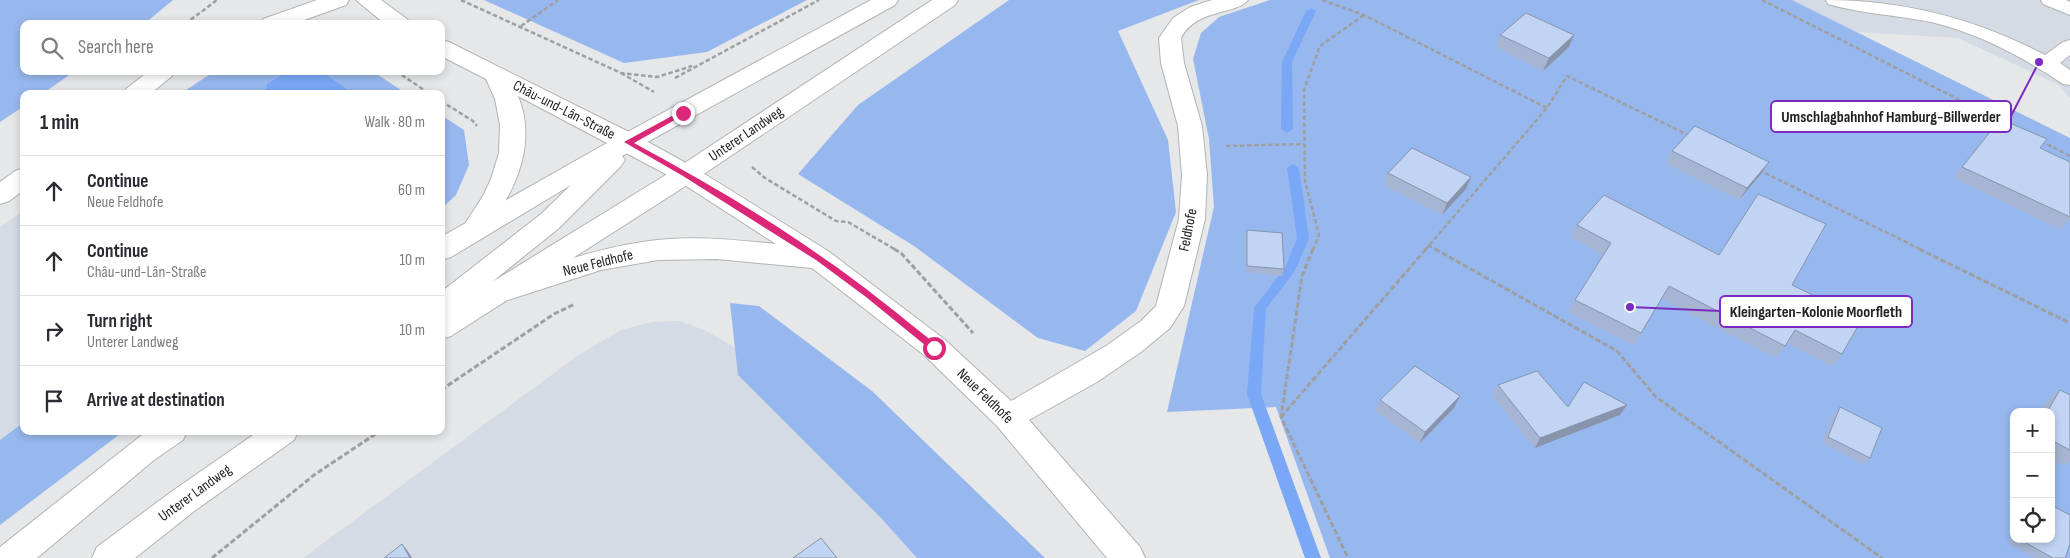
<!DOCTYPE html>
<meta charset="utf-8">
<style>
body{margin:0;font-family:"Sofia Sans Condensed",sans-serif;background:#f7f7f7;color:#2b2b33}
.controls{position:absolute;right:15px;bottom:15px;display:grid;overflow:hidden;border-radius:10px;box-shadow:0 2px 8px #0003}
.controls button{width:45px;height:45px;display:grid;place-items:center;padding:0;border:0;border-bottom:1px solid #e1e1e2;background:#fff;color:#2b2b33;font:25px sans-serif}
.stop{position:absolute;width:15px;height:15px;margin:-11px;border:4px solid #db2777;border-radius:50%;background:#fff}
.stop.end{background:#db2777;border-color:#fff;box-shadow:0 1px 5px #0008}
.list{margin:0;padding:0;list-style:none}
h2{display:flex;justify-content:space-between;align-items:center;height:65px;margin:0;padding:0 20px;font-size:21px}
h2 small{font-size:16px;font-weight:400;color:#7c7c81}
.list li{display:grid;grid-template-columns:32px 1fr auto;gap:15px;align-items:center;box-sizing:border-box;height:70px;padding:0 20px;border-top:1px solid #e1e1e2}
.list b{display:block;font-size:19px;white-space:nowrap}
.list p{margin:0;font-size:16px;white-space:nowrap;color:#7c7c81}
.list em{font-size:16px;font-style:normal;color:#7c7c81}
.icon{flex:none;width:28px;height:28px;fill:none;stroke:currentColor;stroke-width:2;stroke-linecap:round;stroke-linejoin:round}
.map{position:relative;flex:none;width:2070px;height:558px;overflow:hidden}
.search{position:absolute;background:#fff;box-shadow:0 2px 8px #0003;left:20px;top:20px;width:425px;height:55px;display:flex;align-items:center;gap:12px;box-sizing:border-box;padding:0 18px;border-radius:10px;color:#7c7c81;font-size:19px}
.panel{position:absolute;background:#fff;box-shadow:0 2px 8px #0003;left:20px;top:90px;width:425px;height:345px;border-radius:10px}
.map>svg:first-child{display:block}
.built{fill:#d5dbe4}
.green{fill:#97b8ef;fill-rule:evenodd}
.water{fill:#7aa8f6}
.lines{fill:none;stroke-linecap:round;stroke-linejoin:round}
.stream{fill:#7aa8f6;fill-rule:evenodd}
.service-casing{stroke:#b1b3b5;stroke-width:2}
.minor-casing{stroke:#b1b3b5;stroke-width:2}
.tertiary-casing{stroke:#b1b3b5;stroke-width:2}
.secondary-casing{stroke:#b1b3b5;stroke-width:2}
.path-far1{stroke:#9e9fa1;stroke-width:2.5;stroke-dasharray:4.5 2.5;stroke-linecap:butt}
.path{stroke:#9e9fa1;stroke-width:3;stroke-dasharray:5.5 2.5;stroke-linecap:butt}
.service{fill:#fff;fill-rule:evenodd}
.minor{fill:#fff;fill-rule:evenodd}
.tertiary{fill:#fff;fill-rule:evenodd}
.secondary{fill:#fff;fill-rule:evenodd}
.wall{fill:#a6b6d2}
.shaded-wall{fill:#8794ab}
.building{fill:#c1d4f4;stroke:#8794ab}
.route{fill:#db2777}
.labels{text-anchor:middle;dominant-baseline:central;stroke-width:4;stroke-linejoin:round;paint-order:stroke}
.street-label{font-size:15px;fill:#222324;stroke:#fff}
.leader{fill:none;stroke:#7b2cbf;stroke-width:2}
.callout-dot{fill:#7b2cbf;stroke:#fff;stroke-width:2}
.callout{fill:#fff;stroke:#7b2cbf;stroke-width:2}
.callout-label{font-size:16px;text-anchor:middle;font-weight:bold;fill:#222324}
</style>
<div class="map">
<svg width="2070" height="558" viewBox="0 0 2070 558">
<rect width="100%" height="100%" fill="#e5e7e9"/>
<path class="built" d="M 1792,0 L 2070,0 L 2070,98 L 2059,85 L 1958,38 L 1857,32 Z
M 24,211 L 24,422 L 0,440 L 0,227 Z
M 680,321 L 704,330 L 731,345 L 854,437 L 998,558 L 303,558 L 580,354 L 621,330 L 652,322 Z"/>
<path class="green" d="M 0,0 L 173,0 L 144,24 L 24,24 L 24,71 L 75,71 L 42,94 L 24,94 L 24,106 L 0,122 Z
M 484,0 L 807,0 L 707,52 L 624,63 Z
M 1009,0 L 1199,0 L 1118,31 L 1168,140 L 1176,212 L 1136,311 L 1085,351 L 1038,338 L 914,246 L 798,174 L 858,105 Z
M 1270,0 L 1792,0 L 2070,138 L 2070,558 L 1330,558 L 1276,407 L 1167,412 L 1214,207 L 1209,139 L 1193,59 L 1201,33 L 1219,17 ZM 2014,412 L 2051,412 L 2051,539 L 2014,539 Z
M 215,71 L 291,71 L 281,75 L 268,84 L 266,94 L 180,94 Z
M 321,71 L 372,71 L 407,94 L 355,94 Z
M 441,115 L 464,130 L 469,165 L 456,195 L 441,209 Z
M 730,303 L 759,306 L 872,391 L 1045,558 L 917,558 L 881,518 L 738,375 Z
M 24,422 L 24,431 L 124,431 L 0,525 L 0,440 Z"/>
<path class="water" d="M 291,71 L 321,71 L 355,94 L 266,94 L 267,84 L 281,75 Z"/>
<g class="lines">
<path class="stream" d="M 1311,8 L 1316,11 L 1292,62 L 1293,129 L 1287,133 L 1281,129 L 1282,62 L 1306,11 Z
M 1293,164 L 1299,168 L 1309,238 L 1295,271 L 1266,309 L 1261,394 L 1321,558 L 1305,558 L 1247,394 L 1254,308 L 1286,266 L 1297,238 L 1287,168 Z"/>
<g class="service-casing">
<path id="service" d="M 1826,0 C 1904,0 1976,19 2045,55 L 2063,42 L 2070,40 L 2070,55 L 2060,63 L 2070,70 L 2070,85 L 2063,84 C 2023,57 1978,33 1931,22 C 1897,15 1862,14 1828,4 Z
M 2041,0 L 2066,0 L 2070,2 L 2070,15 L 2043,4 Z"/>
</g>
<g class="minor-casing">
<path id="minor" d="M 1212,0 L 1248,0 C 1237,15 1196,8 1181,38 L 1184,63 L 1202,126 L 1207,175 L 1205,219 L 1184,306 L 1170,328 L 1141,352 L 1097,382 L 1029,420 L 1140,547 L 1145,558 L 1107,558 L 997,426 L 924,355 L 812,268 L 717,259 L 658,260 L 601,270 L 508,300 L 498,296 L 494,289 L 498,282 C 550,265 603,246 657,240 C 697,236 736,240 776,244 L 677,180 L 673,174 L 677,168 L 686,165 L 695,168 L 828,251 L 944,339 L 1011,401 L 1106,346 L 1141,321 L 1156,306 L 1179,219 L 1182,175 L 1178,126 L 1161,63 L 1159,38 L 1173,18 L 1190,7 Z"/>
</g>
<g class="tertiary-casing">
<path id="tertiary" d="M 317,0 L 349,0 L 346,5 L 293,24 L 260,24 L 263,19 Z
M 356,0 L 381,0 L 407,19 L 410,24 L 385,24 Z
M 441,40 L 449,42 L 637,136 L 695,168 L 699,174 L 695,180 L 686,183 L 677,180 L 518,96 C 539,147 512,195 483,237 L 474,240 L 465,237 L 461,230 L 483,196 L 491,179 L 499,153 L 500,125 L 495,99 L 486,79 L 441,56 Z
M 149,71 L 175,71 L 172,76 L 150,94 L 122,94 L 126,89 Z
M 24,168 L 24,190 L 9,201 L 0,204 L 0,182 L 15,171 Z"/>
</g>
<g class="secondary-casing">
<path id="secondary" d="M 871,0 L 898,0 L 895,5 L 622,156 L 625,160 L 621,166 L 559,228 L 492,282 L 677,168 L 932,0 L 958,0 L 955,5 L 695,180 L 451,336 L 441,339 L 441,292 L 541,214 L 571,185 L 451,257 L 441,260 L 441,237 L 598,148 Z
M 147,431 L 187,431 L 183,440 L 154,460 L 37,558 L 0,558 L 0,547 Z
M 259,431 L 298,431 L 294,440 L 193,512 L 135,558 L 92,558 L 97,547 L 171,492 Z"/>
</g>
<path class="path-far1" d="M 461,0 L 621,73 L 657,77 L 692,66
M 1322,0 L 1364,15 L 1547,108
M 1762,0 L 2013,127
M 185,24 L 217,0
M 521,26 L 558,0
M 396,71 L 430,94
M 621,73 L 654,92
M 675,78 L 819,0
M 441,101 L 473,121 L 477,126
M 2041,141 L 2070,156
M 1226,146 L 1304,144
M 752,167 L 765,178 L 836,221 L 848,222 L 896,250
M 1759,170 L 1922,250
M 1428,245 L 1437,250
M 1313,250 L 1319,235 L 1305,181 L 1304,90 L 1320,46 L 1364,15
M 1425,250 L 1547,108 L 1567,76 L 1690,136"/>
<path class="path" d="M 894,249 L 901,253 L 973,333
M 1313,249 L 1302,276 L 1281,417 L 1348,558
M 1435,249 L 1617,351 L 1656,397 L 1882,558
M 1919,249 L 2070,323
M 441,390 L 554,314 L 575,304
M 1281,417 L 1426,249
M 212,558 L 314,475 L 380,431"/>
<use href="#service" class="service"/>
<use href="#minor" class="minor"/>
<use href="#tertiary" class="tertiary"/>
<use href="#secondary" class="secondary"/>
</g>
<path class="wall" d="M 1500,35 L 1574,35 L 1569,47 L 1543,71 L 1496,47 Z
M 2012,124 L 2040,148 L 2070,162 L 2070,219 L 2060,229 L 1953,178 L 1985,138 L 2005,132 Z
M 1672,151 L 1761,174 L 1739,200 L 1665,163 Z
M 1388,173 L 1471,177 L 1466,189 L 1442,215 L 1384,185 Z
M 1577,225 L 1719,255 L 1792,285 L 1842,354 L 1832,366 L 1787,343 L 1776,358 L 1662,299 L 1634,345 L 1568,312 L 1575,300 L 1604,255 L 1571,237 Z
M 1247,230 L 1284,269 L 1282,276 L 1246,272 L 1245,236 Z
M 1498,385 L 1568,407 L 1620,415 L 1535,448 L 1492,395 Z
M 2060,390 L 2070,395 L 2070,461 L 2064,466 L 2051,459 L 2051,412 L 2040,412 L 2047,401 Z
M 1380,400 L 1454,408 L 1420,443 L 1375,411 Z
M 1840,407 L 1870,458 L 1864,464 L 1822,443 L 1834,414 Z
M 2014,528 L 2014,539 L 2051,539 L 2065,558 L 2035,558 L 2008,543 Z"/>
<path class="shaded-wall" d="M 1574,35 L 1569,47 L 1543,71 L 1549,58 Z
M 1769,162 L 1761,174 L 1739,200 L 1747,188 Z
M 1471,177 L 1466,189 L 1442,215 L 1447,203 Z
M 1460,396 L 1454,408 L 1420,443 L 1425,432 Z
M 1627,405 L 1620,415 L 1535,448 L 1540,438 Z
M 402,544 L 407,550 L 412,558 L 410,558 Z"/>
<path class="building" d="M 1526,13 L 1574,35 L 1549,58 L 1500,35 Z
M 2012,124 L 2047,139 L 2040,148 L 2070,162 L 2070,217 L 1962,167 L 1994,127 L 2006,132 Z
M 1695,126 L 1769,162 L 1747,188 L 1672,151 Z
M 1412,148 L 1471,177 L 1447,203 L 1388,173 Z
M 1758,194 L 1826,224 L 1792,285 L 1862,319 L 1842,354 L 1795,330 L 1785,346 L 1669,286 L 1641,333 L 1575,300 L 1611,243 L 1577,225 L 1604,195 L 1719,255 Z
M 1247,230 L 1282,233 L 1284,269 L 1247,266 Z
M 1415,366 L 1460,396 L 1425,432 L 1380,400 Z
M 1537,371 L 1568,407 L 1584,382 L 1627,405 L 1540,438 L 1498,385 Z
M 2060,390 L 2070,395 L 2070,450 L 2051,440 L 2051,412 L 2047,412 Z
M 1840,407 L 1882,428 L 1870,458 L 1828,437 Z
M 2051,505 L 2070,515 L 2070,544 L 2065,558 L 2053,558 L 2019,539 L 2051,539 Z
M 821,538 L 837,558 L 793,558 Z
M 402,544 L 410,558 L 384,558 Z"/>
<path class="route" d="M 681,111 L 687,113 L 634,143 C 697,177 763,215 822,257 C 862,284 899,315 937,345 L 937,350 L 931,350 L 866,297 L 816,260 L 683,176 L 624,142 Z"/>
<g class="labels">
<g class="street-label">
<text transform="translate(564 110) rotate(27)">Châu-und-Lân-Straße</text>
<text transform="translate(746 134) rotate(-34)">Unterer Landweg</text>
<text transform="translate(1188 230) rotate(-79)">Feldhofe</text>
<text transform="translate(598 263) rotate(-14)">Neue Feldhofe</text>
<text transform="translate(985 396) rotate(44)">Neue Feldhofe</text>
<text transform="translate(195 493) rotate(-36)">Unterer Landweg</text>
</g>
</g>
<path class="leader" d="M2039 62L2011 116M1630 307L1720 311"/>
<g class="callout-dot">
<circle cx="2039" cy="62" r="5"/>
<circle cx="1630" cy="307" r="5"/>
</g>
<g class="callout">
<rect x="1771" y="101" width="240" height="31" rx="5"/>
<rect x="1720" y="296" width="192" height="31" rx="5"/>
</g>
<g class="callout-label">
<text x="1891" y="122">Umschlagbahnhof Hamburg-Billwerder</text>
<text x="1816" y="317">Kleingarten-Kolonie Moorfleth</text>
</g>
</svg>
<div class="controls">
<button>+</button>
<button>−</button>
<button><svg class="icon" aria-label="locate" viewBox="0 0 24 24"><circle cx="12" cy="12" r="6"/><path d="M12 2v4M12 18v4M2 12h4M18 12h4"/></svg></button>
</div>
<div class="stop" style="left:934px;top:348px"></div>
<div class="stop end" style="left:683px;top:113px"></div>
<div class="search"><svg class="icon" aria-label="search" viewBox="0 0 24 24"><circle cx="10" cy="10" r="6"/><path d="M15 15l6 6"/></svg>Search here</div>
<section class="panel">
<h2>1 min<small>Walk · 80 m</small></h2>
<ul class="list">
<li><svg class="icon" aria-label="ahead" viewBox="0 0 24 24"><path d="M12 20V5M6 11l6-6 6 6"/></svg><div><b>Continue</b><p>Neue Feldhofe</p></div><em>60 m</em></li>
<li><svg class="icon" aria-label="ahead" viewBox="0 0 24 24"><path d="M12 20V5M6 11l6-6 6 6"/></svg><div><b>Continue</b><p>Châu-und-Lân-Straße</p></div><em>10 m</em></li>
<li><svg class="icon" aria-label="right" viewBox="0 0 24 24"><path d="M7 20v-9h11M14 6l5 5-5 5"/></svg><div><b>Turn right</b><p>Unterer Landweg</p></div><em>10 m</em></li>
<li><svg class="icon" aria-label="arrive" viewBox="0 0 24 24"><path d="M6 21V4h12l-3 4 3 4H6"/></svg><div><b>Arrive at destination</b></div></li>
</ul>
</section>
</div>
